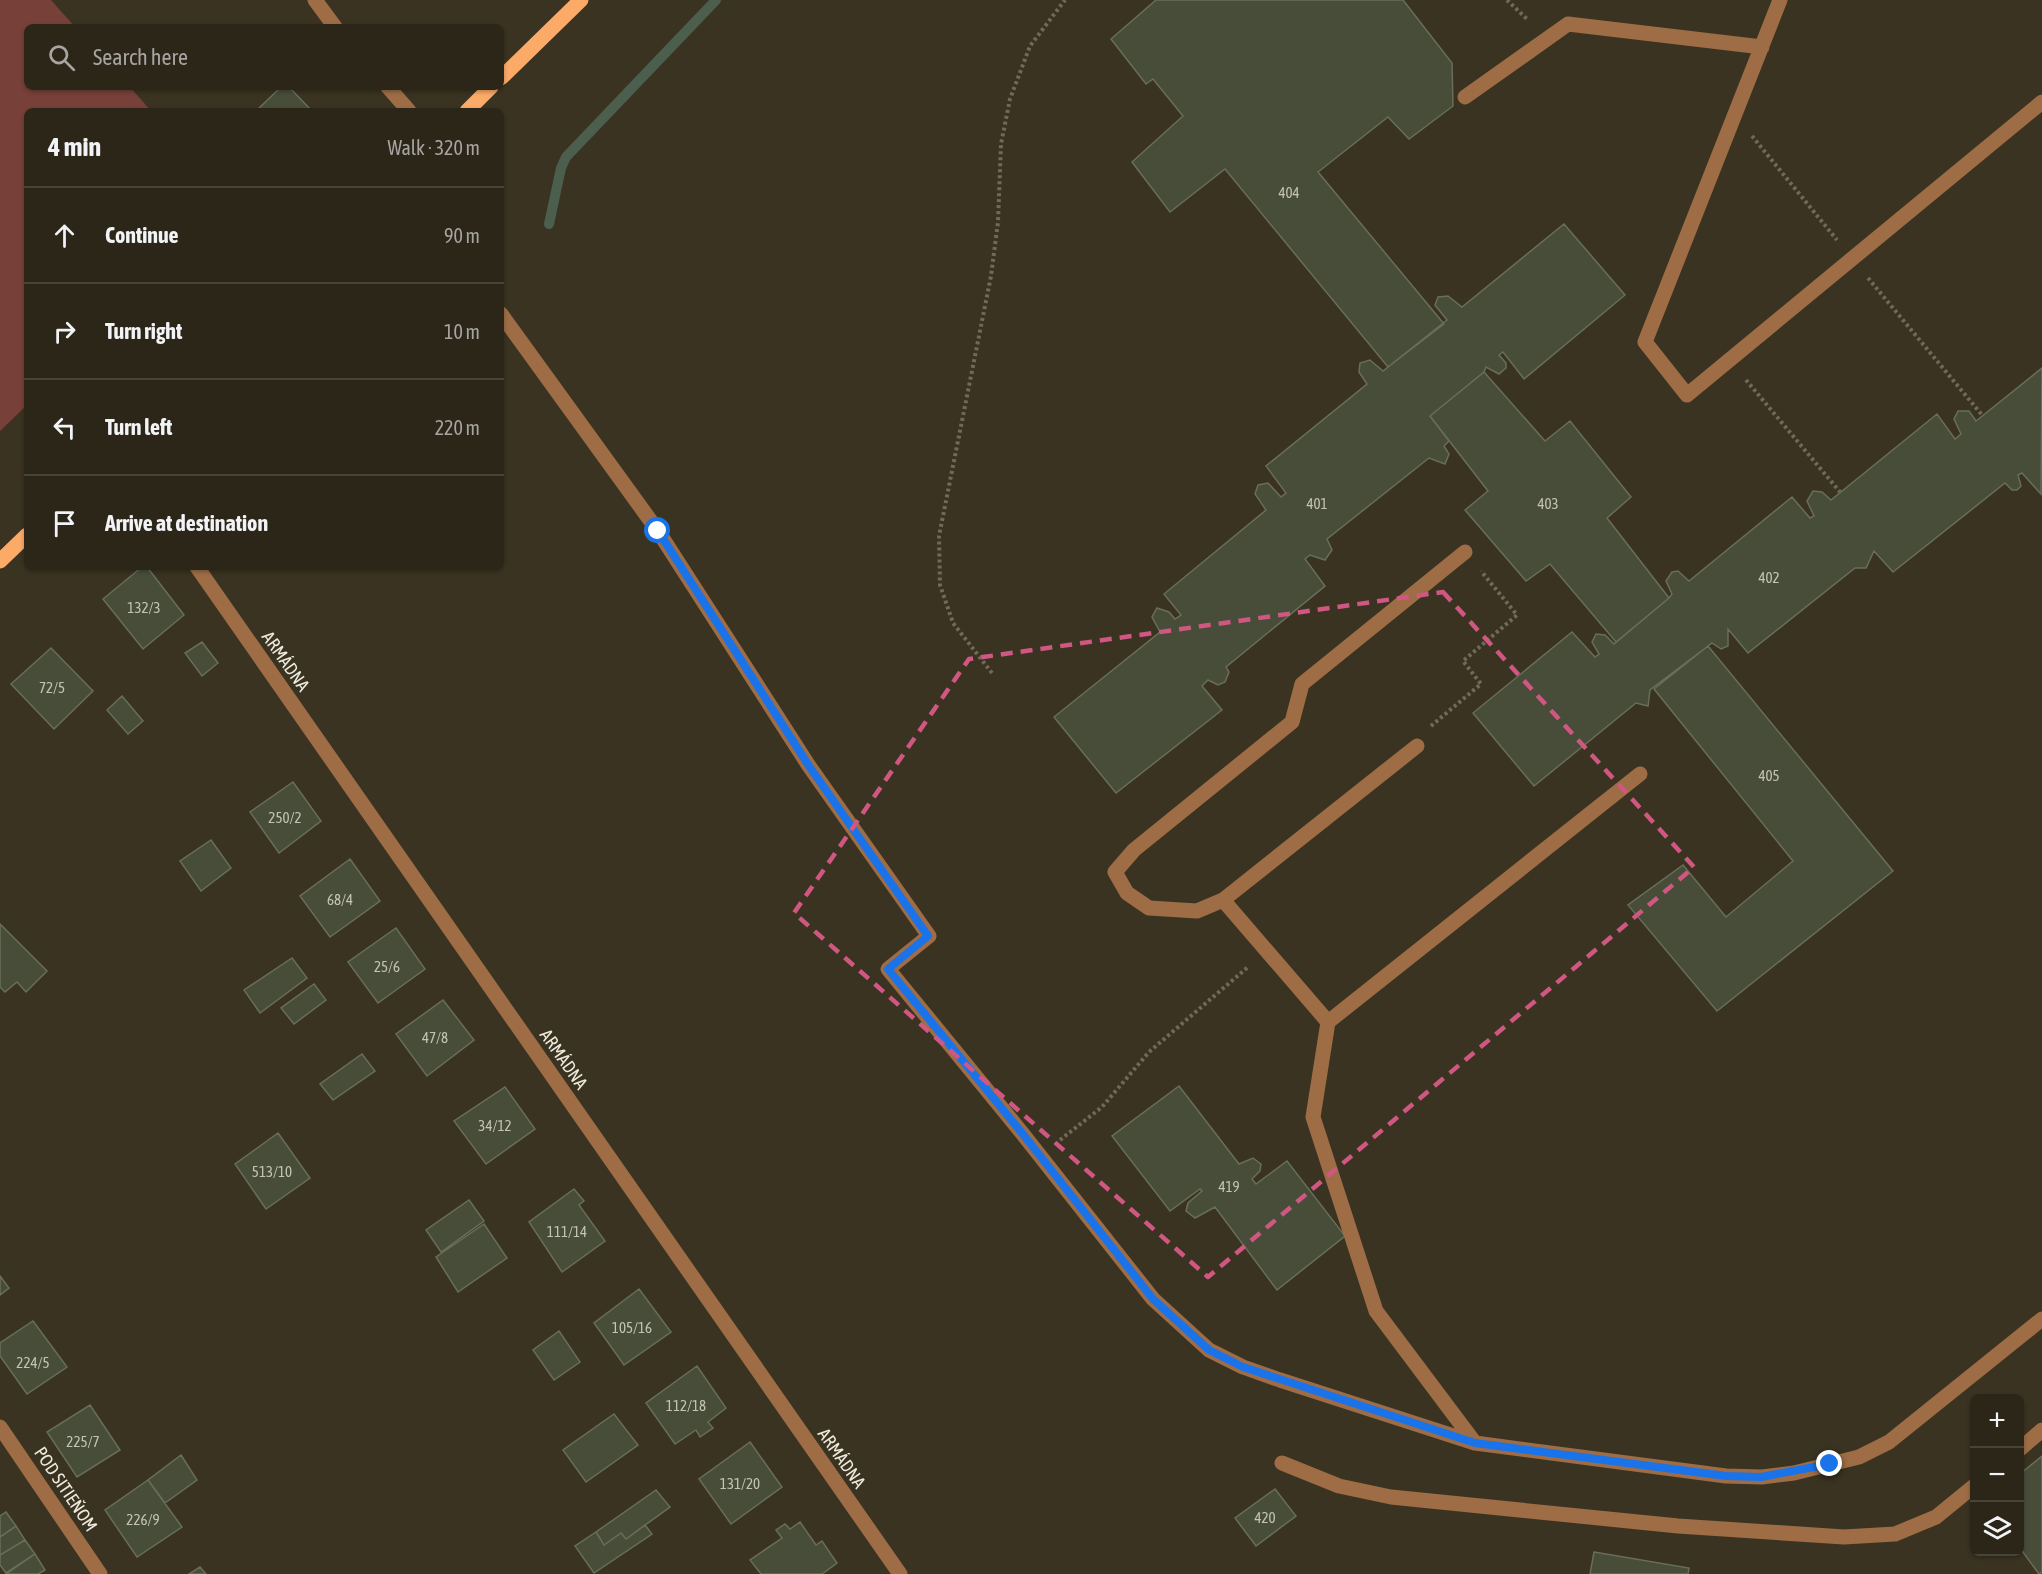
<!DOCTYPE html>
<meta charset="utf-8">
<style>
body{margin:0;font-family:"Asap Condensed",sans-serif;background:#342e22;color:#f1f3f6}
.controls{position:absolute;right:18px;bottom:18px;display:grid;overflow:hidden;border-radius:9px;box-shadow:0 2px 4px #0004}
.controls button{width:54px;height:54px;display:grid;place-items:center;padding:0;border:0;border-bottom:2px solid #484338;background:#2c2619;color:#f1f3f6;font:30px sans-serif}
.stop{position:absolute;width:18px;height:18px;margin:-14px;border:4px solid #1a73e8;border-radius:50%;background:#fff}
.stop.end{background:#1a73e8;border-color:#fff;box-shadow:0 2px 6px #0008}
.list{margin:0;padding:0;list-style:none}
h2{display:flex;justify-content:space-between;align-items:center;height:78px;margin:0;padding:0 24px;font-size:26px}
h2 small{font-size:20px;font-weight:400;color:#a6a5a2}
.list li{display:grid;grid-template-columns:39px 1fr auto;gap:18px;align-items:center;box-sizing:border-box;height:96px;padding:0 24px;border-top:2px solid #484338}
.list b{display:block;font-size:22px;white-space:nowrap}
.list em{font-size:20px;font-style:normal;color:#a6a5a2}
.icon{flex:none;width:33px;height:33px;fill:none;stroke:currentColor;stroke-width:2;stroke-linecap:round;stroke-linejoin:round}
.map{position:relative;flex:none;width:2042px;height:1574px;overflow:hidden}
.search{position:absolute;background:#2c2619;box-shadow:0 2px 4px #0004;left:24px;top:24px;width:480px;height:66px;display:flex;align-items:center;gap:15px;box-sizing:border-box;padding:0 21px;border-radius:9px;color:#a6a5a2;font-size:22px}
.panel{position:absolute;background:#2c2619;box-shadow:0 2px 4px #0004;left:24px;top:108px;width:480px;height:462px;border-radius:9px}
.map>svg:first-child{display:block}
.green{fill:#774039}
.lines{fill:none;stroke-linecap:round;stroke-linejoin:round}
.stream{stroke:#4c5f4e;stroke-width:10}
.building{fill:#484d3a;stroke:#686e59;stroke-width:1.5}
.path{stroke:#716a5a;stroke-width:4;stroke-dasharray:3 3;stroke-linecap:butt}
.minor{stroke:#9e6d46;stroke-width:15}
.major{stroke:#fbaa68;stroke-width:15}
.route{stroke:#1a73e8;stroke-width:8}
.marked{fill:none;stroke:#cf5782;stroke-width:4.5;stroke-dasharray:12 8;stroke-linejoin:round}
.labels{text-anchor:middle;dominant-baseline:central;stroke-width:4.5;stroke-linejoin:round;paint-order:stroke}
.number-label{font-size:15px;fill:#c4c3b5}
.street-label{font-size:18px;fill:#eeeade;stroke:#3a3321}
</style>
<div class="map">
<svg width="2042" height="1574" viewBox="0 0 2042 1574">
<rect width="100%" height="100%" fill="#3a3321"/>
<path class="green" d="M 0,0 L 51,0 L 75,27 L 27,27 L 27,87 L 130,87 L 151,111 L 27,111 L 27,405 L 0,431 Z"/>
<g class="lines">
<path class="stream" d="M 549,224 L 561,168 L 566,157 L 716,0"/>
</g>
<path class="building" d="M 1156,0 L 1403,0 L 1452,63 L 1453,106 L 1409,139 L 1388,117 L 1318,172 L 1444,324 L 1388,367 L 1225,169 L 1170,212 L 1132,162 L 1183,116 L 1153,79 L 1146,84 L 1111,39 Z
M 281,87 L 289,87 L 312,111 L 256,111 Z
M 1564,224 L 1625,295 L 1524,379 L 1503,352 L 1499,355 L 1506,363 L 1506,368 L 1499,374 L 1486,367 L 1484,372 L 1430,416 L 1449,441 L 1444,446 L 1449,454 L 1445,464 L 1429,458 L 1327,539 L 1332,550 L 1325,560 L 1310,555 L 1305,559 L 1325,586 L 1226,667 L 1229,672 L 1225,682 L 1218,685 L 1208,680 L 1202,686 L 1222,710 L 1116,793 L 1054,717 L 1160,632 L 1152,617 L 1157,608 L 1169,612 L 1175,619 L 1181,615 L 1164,594 L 1266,510 L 1255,494 L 1258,485 L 1268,483 L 1281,497 L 1286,493 L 1266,466 L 1367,384 L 1359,372 L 1360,363 L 1370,360 L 1383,371 L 1447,320 L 1435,305 L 1438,297 L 1448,296 L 1462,307 Z
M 2042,368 L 2041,494 L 2022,473 L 2018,475 L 2021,486 L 2017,490 L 2012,490 L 2005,483 L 1893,572 L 1874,551 L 1866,568 L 1855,568 L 1748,653 L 1728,629 L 1728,646 L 1721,649 L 1712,643 L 1708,646 L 1650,690 L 1648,706 L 1636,703 L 1534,786 L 1473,713 L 1572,632 L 1595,657 L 1599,654 L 1592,642 L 1596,634 L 1605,635 L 1614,644 L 1669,598 L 1672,594 L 1666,581 L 1672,572 L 1678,571 L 1689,581 L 1792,497 L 1810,518 L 1814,516 L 1807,501 L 1813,491 L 1822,492 L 1831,500 L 1937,414 L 1955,439 L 1961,434 L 1954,419 L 1958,411 L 1969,411 L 1976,421 Z
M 1484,372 L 1545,441 L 1570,421 L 1631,497 L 1607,518 L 1669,598 L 1616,642 L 1550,564 L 1526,581 L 1465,510 L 1488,491 L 1430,416 Z
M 142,567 L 147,567 L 184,615 L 143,649 L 103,599 Z
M 202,642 L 218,663 L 202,676 L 185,653 Z
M 1708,646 L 1893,871 L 1717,1011 L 1628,905 L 1683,865 L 1726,917 L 1793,861 L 1654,689 Z
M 51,648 L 93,691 L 54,729 L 11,684 Z
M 122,696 L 143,721 L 128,734 L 107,710 Z
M 293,782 L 321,821 L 279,853 L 250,812 Z
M 211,840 L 231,868 L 201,891 L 180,861 Z
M 350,859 L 380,901 L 330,937 L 300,896 Z
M 0,924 L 47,971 L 26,992 L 17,982 L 5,992 L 0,987 Z
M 396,928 L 425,969 L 378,1003 L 348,962 Z
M 292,958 L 307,978 L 260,1013 L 244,990 Z
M 314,984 L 326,1000 L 294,1024 L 281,1008 Z
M 443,1000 L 474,1040 L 427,1076 L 396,1034 Z
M 362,1054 L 375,1071 L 333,1100 L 320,1084 Z
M 1179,1086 L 1239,1164 L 1253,1158 L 1261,1164 L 1260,1171 L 1252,1179 L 1256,1184 L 1287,1161 L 1345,1236 L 1277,1290 L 1215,1207 L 1195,1218 L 1186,1211 L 1188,1203 L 1202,1191 L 1200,1189 L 1170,1211 L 1112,1136 Z
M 505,1087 L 535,1129 L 486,1164 L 454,1121 Z
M 278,1133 L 310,1178 L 266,1209 L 235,1164 Z
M 574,1189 L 584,1201 L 579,1205 L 605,1241 L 562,1272 L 529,1222 Z
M 469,1200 L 484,1221 L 441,1252 L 426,1230 Z
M 484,1224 L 507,1258 L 458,1292 L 436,1257 Z
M 0,1276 L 9,1288 L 0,1295 Z
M 639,1289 L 671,1332 L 624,1365 L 594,1323 Z
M 33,1321 L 67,1367 L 27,1394 L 0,1356 L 0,1343 Z
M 559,1331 L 580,1362 L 554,1380 L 533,1350 Z
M 697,1366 L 726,1408 L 708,1422 L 713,1428 L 700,1437 L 696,1430 L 675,1444 L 646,1403 Z
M 90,1405 L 120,1450 L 77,1477 L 47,1432 Z
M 614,1414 L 638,1445 L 586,1482 L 563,1450 Z
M 750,1442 L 782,1487 L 731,1524 L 699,1479 Z
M 181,1455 L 197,1480 L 165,1503 L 148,1480 Z
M 2042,1456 L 2042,1572 L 2039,1574 L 2020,1548 L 2020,1474 Z
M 148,1480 L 182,1527 L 137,1557 L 105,1510 Z
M 1275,1489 L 1296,1516 L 1256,1546 L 1235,1518 Z
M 656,1490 L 670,1507 L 626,1539 L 621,1533 L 604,1545 L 596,1532 Z
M 6,1512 L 16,1526 L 0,1537 L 0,1516 Z
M 800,1522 L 816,1545 L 822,1541 L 837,1563 L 822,1574 L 761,1574 L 750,1560 L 782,1538 L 776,1530 L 785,1524 L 790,1529 Z
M 645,1525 L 652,1534 L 594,1573 L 575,1546 L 596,1532 L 604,1545 L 621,1533 L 626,1539 Z
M 16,1526 L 25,1540 L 0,1555 L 0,1537 Z
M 25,1540 L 35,1554 L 6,1573 L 0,1565 L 0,1555 Z
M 1594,1552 L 1689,1568 L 1688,1574 L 1590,1574 Z
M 35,1554 L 45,1570 L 38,1574 L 6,1574 Z
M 200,1567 L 206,1574 L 189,1574 Z"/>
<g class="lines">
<path class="path" d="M 1507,0 L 1528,20
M 1752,136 L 1837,240
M 1868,278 L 1982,415
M 1746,380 L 1840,492
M 992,673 L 953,623 L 940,585 L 939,536 L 991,276 L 998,222 L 1001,144 L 1010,99 L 1030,46 L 1065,0
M 1431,726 L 1481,684 L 1463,661 L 1517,615 L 1481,571
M 1060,1140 L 1102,1107 L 1149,1052 L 1248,967"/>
<path class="minor" d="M 315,0 L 335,27
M 1780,0 L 1645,342 L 1687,395 L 2042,102
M 388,87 L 409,111
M 1465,97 L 1568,24 L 1762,47
M 501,314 L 658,531 L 809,766 L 929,936 L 888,969 L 1022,1133 L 1153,1299 L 1209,1350 L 1243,1367 L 1280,1380 L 1475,1443 L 1726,1476 L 1762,1477 L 1794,1473 L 1859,1457 L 1889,1442 L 2042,1319
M 197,567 L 900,1574
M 1417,746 L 1223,900 L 1197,911 L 1149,908 L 1127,893 L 1115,872 L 1134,850 L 1292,722 L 1302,684 L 1465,552
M 1223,900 L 1328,1022 L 1640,774
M 1328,1022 L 1313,1117 L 1376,1311 L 1475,1443
M 0,1427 L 100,1574
M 2020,1449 L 2042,1430
M 1282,1463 L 1339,1486 L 1391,1497 L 1678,1526 L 1844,1537 L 1895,1534 L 1936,1517 L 1974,1486"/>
<path class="major" d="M 501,78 L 581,0
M 467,111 L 491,87
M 0,561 L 27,535"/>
</g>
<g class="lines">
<path class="route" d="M 658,531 L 809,766 L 928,936 L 888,969 L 1022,1133 L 1153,1299 L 1209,1350 L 1243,1367 L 1475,1443 L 1726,1476 L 1761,1477 L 1830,1464"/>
</g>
<path class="marked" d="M 1443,592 L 1694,867 L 1208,1277 L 794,913 L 969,659 Z"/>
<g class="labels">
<g class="number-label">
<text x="1289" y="192">404</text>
<text x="1317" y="503">401</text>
<text x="1548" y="503">403</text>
<text x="1769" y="577">402</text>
<text x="144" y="607">132/3</text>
<text x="52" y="687">72/5</text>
<text x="1769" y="775">405</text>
<text x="285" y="817">250/2</text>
<text x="340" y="899">68/4</text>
<text x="387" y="966">25/6</text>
<text x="435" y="1037">47/8</text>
<text x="495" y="1125">34/12</text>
<text x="272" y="1171">513/10</text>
<text x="1229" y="1186">419</text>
<text x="567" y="1231">111/14</text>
<text x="632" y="1327">105/16</text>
<text x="33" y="1362">224/5</text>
<text x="686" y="1405">112/18</text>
<text x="83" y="1441">225/7</text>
<text x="740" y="1483">131/20</text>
<text x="1265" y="1517">420</text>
<text x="143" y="1519">226/9</text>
</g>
<g class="street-label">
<text transform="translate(286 661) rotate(55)">ARMÁDNA</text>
<text transform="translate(564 1059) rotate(55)">ARMÁDNA</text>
<text transform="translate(842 1458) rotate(55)">ARMÁDNA</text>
<text transform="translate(66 1489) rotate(56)">POD SITIEŇOM</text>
</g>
</g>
</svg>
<div class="controls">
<button>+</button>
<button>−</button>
<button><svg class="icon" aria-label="layers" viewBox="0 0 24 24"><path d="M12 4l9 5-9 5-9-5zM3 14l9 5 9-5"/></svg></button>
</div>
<div class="stop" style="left:658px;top:531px"></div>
<div class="stop end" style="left:1830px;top:1464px"></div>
<div class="search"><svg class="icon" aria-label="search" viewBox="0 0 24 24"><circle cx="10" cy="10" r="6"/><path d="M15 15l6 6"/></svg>Search here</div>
<section class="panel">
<h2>4 min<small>Walk · 320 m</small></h2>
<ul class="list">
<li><svg class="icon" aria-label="ahead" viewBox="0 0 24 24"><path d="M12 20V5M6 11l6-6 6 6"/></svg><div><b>Continue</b></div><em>90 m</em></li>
<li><svg class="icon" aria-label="right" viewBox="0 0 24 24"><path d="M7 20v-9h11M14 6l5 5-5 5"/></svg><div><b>Turn right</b></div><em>10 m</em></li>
<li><svg class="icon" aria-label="left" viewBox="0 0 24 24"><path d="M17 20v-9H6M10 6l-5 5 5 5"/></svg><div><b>Turn left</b></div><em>220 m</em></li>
<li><svg class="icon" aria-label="arrive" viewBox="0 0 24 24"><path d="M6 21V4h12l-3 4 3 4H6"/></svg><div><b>Arrive at destination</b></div></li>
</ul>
</section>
</div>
